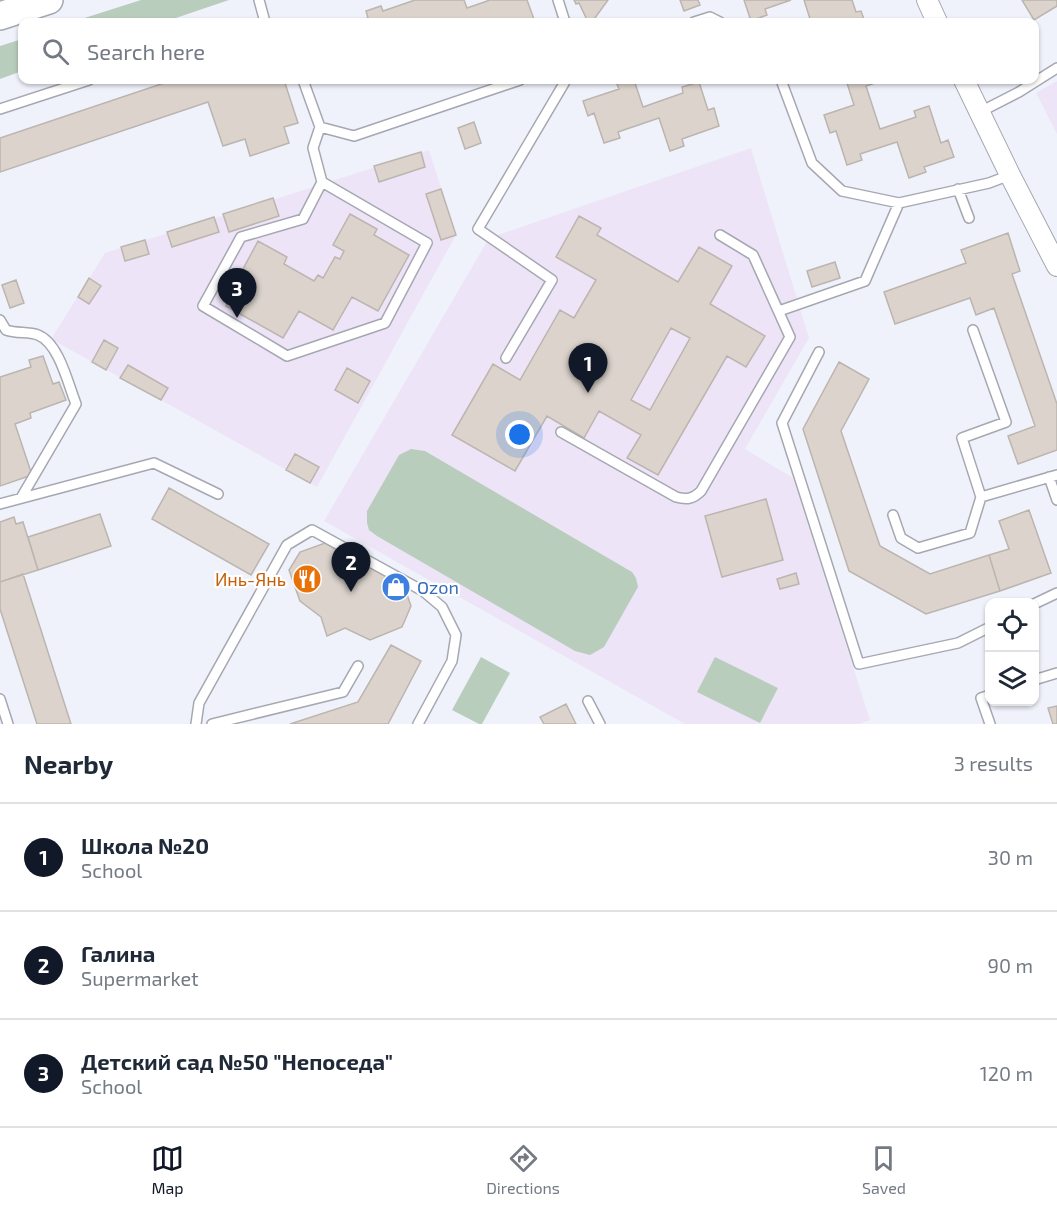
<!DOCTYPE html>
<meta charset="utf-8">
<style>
body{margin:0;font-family:"Exo 2",sans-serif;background:#f2f2f3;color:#1f2937}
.controls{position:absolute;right:18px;bottom:18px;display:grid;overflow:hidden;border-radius:12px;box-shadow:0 2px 4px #0004}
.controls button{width:54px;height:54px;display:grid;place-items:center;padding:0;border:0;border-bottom:2px solid #e0e1e3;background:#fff;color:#1f2937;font:30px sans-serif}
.you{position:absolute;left:520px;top:435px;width:21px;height:21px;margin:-15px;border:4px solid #fff;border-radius:50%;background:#1a73e8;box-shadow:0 0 0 9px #1a73e833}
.badge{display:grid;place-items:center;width:39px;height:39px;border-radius:50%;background:#111827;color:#fff;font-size:20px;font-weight:700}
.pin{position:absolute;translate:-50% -50px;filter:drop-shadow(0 2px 3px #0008)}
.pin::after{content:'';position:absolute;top:32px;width:21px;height:18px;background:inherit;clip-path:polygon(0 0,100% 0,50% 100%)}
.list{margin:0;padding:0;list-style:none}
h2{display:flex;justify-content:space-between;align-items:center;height:78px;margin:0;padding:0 24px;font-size:26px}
h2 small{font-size:20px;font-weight:400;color:#747a83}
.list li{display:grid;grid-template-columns:39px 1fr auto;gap:18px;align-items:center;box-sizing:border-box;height:108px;padding:0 24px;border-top:2px solid #e0e1e3}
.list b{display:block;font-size:22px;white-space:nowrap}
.list p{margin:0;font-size:20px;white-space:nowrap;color:#747a83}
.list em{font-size:20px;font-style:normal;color:#747a83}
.icon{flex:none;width:33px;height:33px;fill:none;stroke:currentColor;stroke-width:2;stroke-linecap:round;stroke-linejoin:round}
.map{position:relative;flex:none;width:1057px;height:724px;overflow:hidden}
.search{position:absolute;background:#fff;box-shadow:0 2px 4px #0004;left:18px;right:18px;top:18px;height:66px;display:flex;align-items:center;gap:15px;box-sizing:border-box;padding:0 21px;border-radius:12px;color:#747a83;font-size:22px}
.sheet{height:402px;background:#fff}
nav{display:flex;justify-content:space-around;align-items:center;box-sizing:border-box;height:84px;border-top:2px solid #e0e1e3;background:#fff;font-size:16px;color:#747a83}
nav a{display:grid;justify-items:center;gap:3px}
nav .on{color:#111827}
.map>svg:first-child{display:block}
.education{fill:#eee4f8}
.green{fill:#b9cdbc}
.building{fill:#dbd3cc;stroke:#bcb5af;stroke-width:1.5;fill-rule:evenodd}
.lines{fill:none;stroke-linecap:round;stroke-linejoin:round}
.service-casing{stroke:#a6a8b1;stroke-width:12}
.minor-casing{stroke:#a6a8b1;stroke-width:22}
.secondary-casing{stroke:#a6a8b1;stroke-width:30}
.service{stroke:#fff;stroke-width:9}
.minor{stroke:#fff;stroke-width:20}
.secondary{stroke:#fff;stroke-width:27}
.labels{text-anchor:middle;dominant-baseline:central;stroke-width:4.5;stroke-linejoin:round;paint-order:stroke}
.food-label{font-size:18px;fill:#c56008;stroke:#fff;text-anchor:end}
.shop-label{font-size:18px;fill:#366cbe;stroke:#fff;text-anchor:start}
</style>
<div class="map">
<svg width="1057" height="724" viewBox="0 0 1057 724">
<rect width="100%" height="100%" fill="#f0f2fb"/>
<path class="education" d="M 1057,81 L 1057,134 L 1036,93 Z
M 751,148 L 809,338 L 745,449 L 793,478 L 870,720 L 859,724 L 685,724 L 324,521 L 489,238 Z
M 429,150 L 456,235 L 317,487 L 51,339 L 105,253 Z"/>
<path class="green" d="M 141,0 L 229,0 L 164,22 L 72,22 Z
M 22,39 L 22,71 L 0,79 L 0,46 Z
M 411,449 L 425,451 L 632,572 L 636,578 L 638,587 L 604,647 L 590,655 L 575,651 L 377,536 L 369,530 L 367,523 L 367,511 L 399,455 Z
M 481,657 L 510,673 L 482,724 L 479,724 L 452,710 Z
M 715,657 L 778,688 L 760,723 L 697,692 Z"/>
<path class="building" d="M 415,0 L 464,0 L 467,8 L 490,0 L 527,0 L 535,22 L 356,22 L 368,18 L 366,11 L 381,6 L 383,11 Z
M 574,0 L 608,0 L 592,22 L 588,22 L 579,3 L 576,4 Z
M 680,0 L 698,0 L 700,5 L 684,11 Z
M 744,0 L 791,0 L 765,9 L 767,15 L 751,21 Z
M 804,0 L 852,0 L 856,12 L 861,11 L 865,22 L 811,22 Z
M 1022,0 L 1057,0 L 1057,6 L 1034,20 Z
M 173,80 L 284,80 L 298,123 L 284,127 L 289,143 L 250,156 L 245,139 L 223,146 L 208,102 L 0,172 L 0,138 Z
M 623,80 L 634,80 L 643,107 L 683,93 L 682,87 L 699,82 L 708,110 L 714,108 L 719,126 L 682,139 L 684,146 L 670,151 L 659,118 L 618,132 L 620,138 L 604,143 L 594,113 L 588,116 L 583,101 L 619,89 L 616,82 Z
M 846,80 L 884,80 L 866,86 L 880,129 L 916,117 L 914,111 L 929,106 L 941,143 L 948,140 L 954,157 L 924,167 L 926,172 L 909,178 L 897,142 L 860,154 L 862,160 L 847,165 L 836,131 L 830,133 L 824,115 L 854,105 Z
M 474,122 L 481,143 L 465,149 L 458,128 Z
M 421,152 L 425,167 L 379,182 L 374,166 Z
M 441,189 L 456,235 L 441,240 L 426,194 Z
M 273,198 L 279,216 L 229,232 L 223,214 Z
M 350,214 L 377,229 L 374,235 L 409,255 L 378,311 L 352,297 L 333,330 L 299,311 L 283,338 L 226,306 L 243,277 L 246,279 L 249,273 L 243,269 L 258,241 L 287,257 L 284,264 L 314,281 L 318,275 L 323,278 L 335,257 L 340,259 L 344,251 L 333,245 Z
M 579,216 L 601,228 L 597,235 L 678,282 L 699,247 L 732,266 L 710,304 L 765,336 L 746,367 L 727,356 L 658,475 L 627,458 L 641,435 L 599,411 L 584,438 L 547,416 L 515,471 L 452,435 L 493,364 L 520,380 L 560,310 L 574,318 L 596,280 L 556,257 ZM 671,328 L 690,338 L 650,410 L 631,400 Z
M 214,217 L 219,232 L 172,247 L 167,232 Z
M 1008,233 L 1020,271 L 1012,274 L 1057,404 L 1057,450 L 1018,464 L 1008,436 L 1035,426 L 994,308 L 976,315 L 970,298 L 895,324 L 884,292 L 966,263 L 961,250 Z
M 145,240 L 149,254 L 125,261 L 121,247 Z
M 835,262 L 840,278 L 812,287 L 807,271 Z
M 89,278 L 101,286 L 89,304 L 78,297 Z
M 16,280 L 24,303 L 10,308 L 2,285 Z
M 104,340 L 118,348 L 106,370 L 92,362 Z
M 43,356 L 53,384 L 59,382 L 66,400 L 30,413 L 31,418 L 15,424 L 32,475 L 0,486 L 0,377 L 31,367 L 29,360 Z
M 839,362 L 869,379 L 841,431 L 880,546 L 930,574 L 989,555 L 1000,591 L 926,614 L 849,571 L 803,429 Z
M 128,365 L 168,388 L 161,400 L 120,378 Z
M 347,368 L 370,381 L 358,403 L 335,390 Z
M 295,454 L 319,467 L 310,483 L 286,470 Z
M 169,488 L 269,544 L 251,575 L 152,519 Z
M 766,499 L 783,560 L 722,577 L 705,516 Z
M 1029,510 L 1051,573 L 1000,591 L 989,555 L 1009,549 L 999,521 Z
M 100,514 L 111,546 L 38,570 L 28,537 Z
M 14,517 L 16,524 L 23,522 L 38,570 L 0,582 L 0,522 Z
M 325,543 L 403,583 L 411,606 L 402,627 L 370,640 L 345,628 L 327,636 L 321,617 L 300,601 L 289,570 L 300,552 Z
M 796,573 L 799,584 L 780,589 L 777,579 Z
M 23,574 L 71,724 L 37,724 L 0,609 L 0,582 Z
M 391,645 L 421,661 L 388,724 L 290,724 L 358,702 Z
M 566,704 L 576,724 L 544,724 L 540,717 Z
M 1057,706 L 1057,724 L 1053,724 L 1048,708 Z"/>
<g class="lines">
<g class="service-casing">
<path id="service" d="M 259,0 L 265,22 L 263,22
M 558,0 L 565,22
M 694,22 L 710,17 L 720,22
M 303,80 L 320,127 L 354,136 L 520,80
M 781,80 L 812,163 L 842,191 L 899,203 L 989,183 L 1010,175
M 0,109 L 89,80
M 980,112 L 1019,92 L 1057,68
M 320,127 L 313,148 L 322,182 L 427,243 L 385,323 L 287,356 L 203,306 L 241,237 L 303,219 L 322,182
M 958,189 L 969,218
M 779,311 L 865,281 L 899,203
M 0,320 L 6,330 C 17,334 28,331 38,335 C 59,343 68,384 76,404 L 21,498
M 819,352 L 782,423 L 859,664 L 958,643 L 990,627
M 506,358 L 552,280 L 478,229 L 566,80
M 561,432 L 676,497 C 687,500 693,499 701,491 L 790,337 L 753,255 L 720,235
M 1049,477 L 1057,500
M 981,497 L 1057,475
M 0,504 L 154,463 L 218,494
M 893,515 L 901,538 L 918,548 L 970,533 L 981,497 L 962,438 L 1006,422 L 973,330
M 1034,604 L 1057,593
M 1034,680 L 1057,673
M 990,695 L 981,698 L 990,724
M 0,699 L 8,724
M 588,701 L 600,724
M 196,724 L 199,703 L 287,545 L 312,530 L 423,591 L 442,607 L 456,635 L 452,661 L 418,724
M 212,724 L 343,692 L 358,666"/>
</g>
<g class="minor-casing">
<path id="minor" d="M 927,0 L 937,22
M 964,80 L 1010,175 L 1057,266"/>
</g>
<g class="secondary-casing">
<path id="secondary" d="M 0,16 L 49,0"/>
</g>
<use href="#service" class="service"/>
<use href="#minor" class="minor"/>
<use href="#secondary" class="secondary"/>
</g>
<defs>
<g id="restaurant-disc" transform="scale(1.5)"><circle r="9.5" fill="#e8710a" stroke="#fff"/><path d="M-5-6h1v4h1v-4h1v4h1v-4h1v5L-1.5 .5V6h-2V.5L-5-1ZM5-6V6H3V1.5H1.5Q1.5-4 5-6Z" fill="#fff"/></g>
<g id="shop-disc" transform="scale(1.5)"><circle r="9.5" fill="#3f7fe0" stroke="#fff"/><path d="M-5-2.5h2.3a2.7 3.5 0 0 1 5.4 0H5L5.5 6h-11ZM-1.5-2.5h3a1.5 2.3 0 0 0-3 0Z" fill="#fff"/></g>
</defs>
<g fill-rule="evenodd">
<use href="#restaurant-disc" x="307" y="579"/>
<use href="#shop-disc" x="396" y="587"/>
</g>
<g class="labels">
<g class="food-label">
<text x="286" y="579">Инь-Янь</text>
</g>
<g class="shop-label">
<text x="417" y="587">Ozon</text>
</g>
</g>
</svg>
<div class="controls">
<button><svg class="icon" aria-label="locate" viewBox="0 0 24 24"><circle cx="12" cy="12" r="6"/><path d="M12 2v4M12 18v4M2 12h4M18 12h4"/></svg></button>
<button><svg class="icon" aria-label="layers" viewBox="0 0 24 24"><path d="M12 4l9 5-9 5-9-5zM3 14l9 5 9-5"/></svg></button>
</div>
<div class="you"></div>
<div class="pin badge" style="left:588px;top:393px">1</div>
<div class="pin badge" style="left:351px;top:592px">2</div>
<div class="pin badge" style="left:237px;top:318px">3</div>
<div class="search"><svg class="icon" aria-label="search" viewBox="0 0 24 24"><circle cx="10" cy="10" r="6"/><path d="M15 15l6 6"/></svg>Search here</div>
</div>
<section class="sheet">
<h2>Nearby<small>3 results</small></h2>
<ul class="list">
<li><span class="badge">1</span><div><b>Школа №20</b><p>School</p></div><em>30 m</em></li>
<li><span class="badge">2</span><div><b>Галина</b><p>Supermarket</p></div><em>90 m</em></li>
<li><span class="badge">3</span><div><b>Детский сад №50 &quot;Непоседа&quot;</b><p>School</p></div><em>120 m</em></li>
</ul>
</section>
<nav>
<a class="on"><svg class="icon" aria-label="map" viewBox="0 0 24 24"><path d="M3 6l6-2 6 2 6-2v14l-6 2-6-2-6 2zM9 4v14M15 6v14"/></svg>Map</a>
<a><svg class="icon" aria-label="directions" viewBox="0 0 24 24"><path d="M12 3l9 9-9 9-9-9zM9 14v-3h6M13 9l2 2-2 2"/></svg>Directions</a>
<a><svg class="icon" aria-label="saved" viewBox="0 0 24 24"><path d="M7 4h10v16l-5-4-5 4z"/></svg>Saved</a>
</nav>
